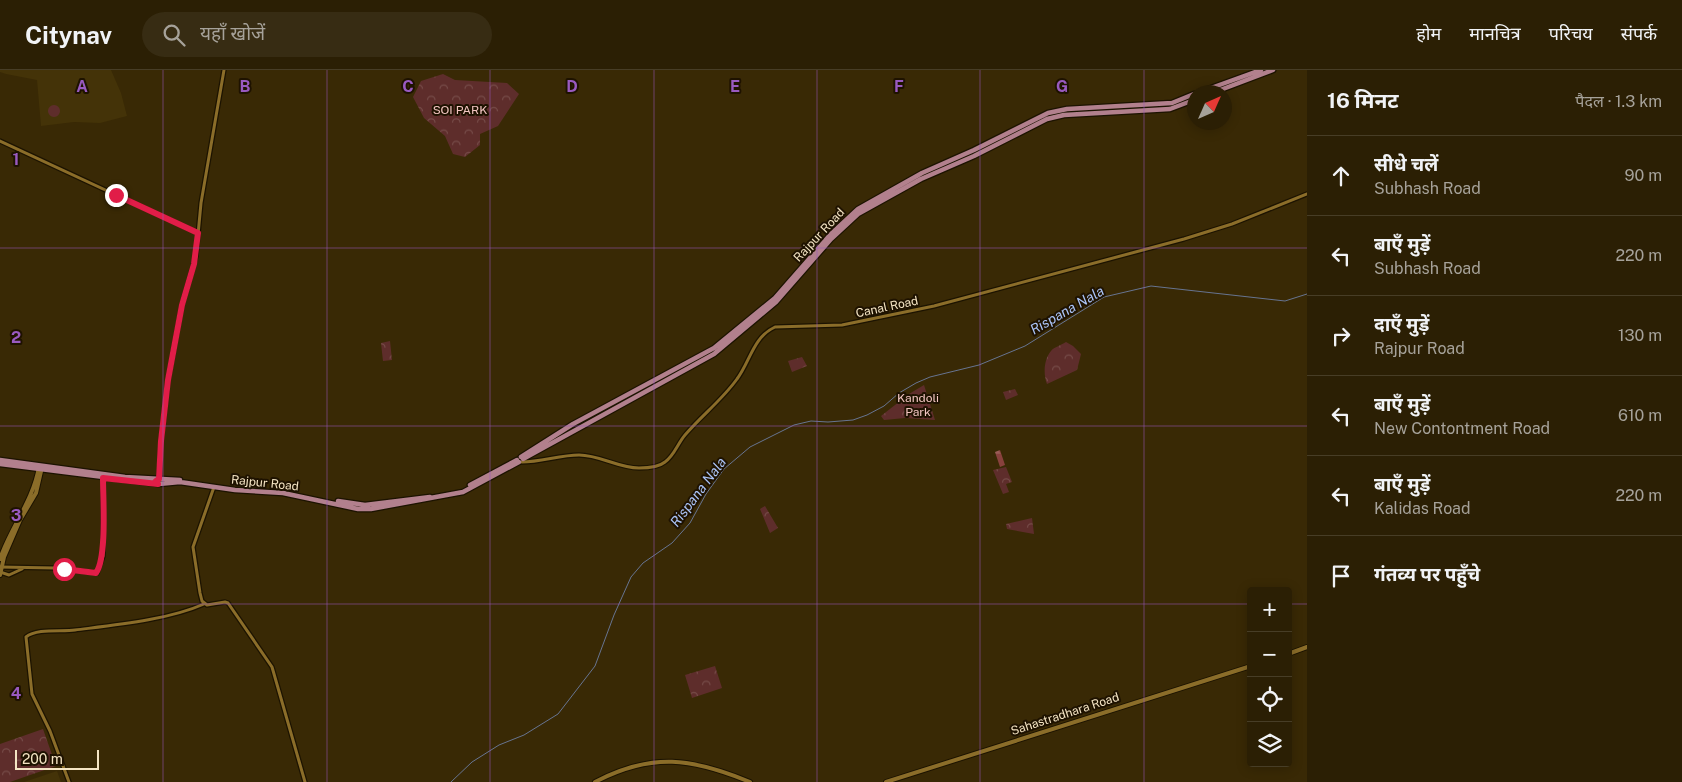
<!DOCTYPE html>
<html lang="hi">
<meta charset="utf-8">
<style>
body{margin:0;font-family:"Public Sans","Noto Sans Devanagari",sans-serif;background:#372c13;color:#f1f3f6}
.controls{position:absolute;right:15px;bottom:15px;display:grid;overflow:hidden;border-radius:5px;box-shadow:0 2px 12px #0003}
.controls button{width:45px;height:45px;display:grid;place-items:center;padding:0;border:0;border-bottom:1px solid #473d26;background:#2b1f04;color:#f1f3f6;font:25px sans-serif}
.compass{position:absolute;left:1187px;top:15px;width:45px;height:45px;border-radius:50%;background:#2b1f04;box-shadow:0 2px 12px #0003;rotate:45deg}
.scale{position:absolute;left:15px;bottom:12px;width:84px;box-sizing:border-box;padding-left:5px;border:2px solid #f4e4c3;border-top:0;font-size:14px;line-height:18px;white-space:nowrap;color:#f4e4c3;-webkit-text-stroke:4px #1e1200;paint-order:stroke}
.stop{position:absolute;width:15px;height:15px;margin:-11px;border:4px solid #e11d48;border-radius:50%;background:#fff}
.stop.end{background:#e11d48;border-color:#fff;box-shadow:0 1px 5px #0008}
.list{margin:0;padding:0;list-style:none}
h2{display:flex;justify-content:space-between;align-items:center;height:65px;margin:0;padding:0 20px;font-size:21px}
h2 small{font-size:16px;font-weight:400;color:#a6a29a}
.list li{display:grid;grid-template-columns:32px 1fr auto;gap:15px;align-items:center;box-sizing:border-box;height:80px;padding:0 20px;border-top:1px solid #473d26}
.list b{display:block;font-size:19px;white-space:nowrap}
.list p{margin:0;font-size:16px;white-space:nowrap;color:#a6a29a}
.list em{font-size:16px;font-style:normal;color:#a6a29a}
.icon{flex:none;width:28px;height:28px;fill:none;stroke:currentColor;stroke-width:2;stroke-linecap:round;stroke-linejoin:round}
.map{position:relative;flex:none;width:1307px;height:712px;overflow:hidden}
header{display:flex;align-items:center;gap:30px;box-sizing:border-box;height:70px;padding:0 25px;background:#2b1f04;border-bottom:1px solid #473d26}
header strong{font-size:24px}
nav{display:flex;gap:28px;margin-inline-start:auto;font-size:18px}
.search{width:350px;height:45px;background:#372c13;display:flex;align-items:center;gap:12px;box-sizing:border-box;padding:0 18px;border-radius:28px;color:#a6a29a;font-size:19px}
main{display:flex}
aside{flex:1;background:#2b1f04}
.map>svg:first-child{display:block}
.built{fill:#443308}
.forest{fill:url(#forest-firs)}
.park{fill:url(#park-crowns)}
.lines{fill:none;stroke-linecap:round;stroke-linejoin:round}
.stream{stroke:#677491;stroke-width:1}
.tertiary-casing{stroke:#1c1301;stroke-width:5.5}
.secondary-casing{stroke:#1c1301;stroke-width:6}
.primary-casing{stroke:#1c1301;stroke-width:7}
.tertiary{stroke:#8b6d29;stroke-width:3}
.secondary{stroke:#8b6d29;stroke-width:4}
.primary{stroke:#b2808d;stroke-width:4.5}
.route{stroke:#e11d48;stroke-width:6}
.grid{fill:none;stroke:#995ac0;stroke-width:1;stroke-opacity:0.55}
.labels{text-anchor:middle;dominant-baseline:central;stroke-width:4;stroke-linejoin:round;paint-order:stroke}
.park-label{font-size:12px;fill:#f2c5c1;stroke:#1e1200}
.street-label{font-size:12px;fill:#f4e4c3;stroke:#1e1200}
.water-label{font-size:14px;font-style:italic;fill:#abc4f7;stroke:#1e1200}
.grid-label{font-size:16px;text-anchor:middle;font-weight:bold;fill:#995ac0;stroke:#1e1200;stroke-width:4;stroke-linejoin:round;paint-order:stroke}
</style>
<header>
<strong>Citynav</strong>
<div class="search"><svg class="icon" aria-label="search" viewBox="0 0 24 24"><circle cx="10" cy="10" r="6"/><path d="M15 15l6 6"/></svg>यहाँ खोजें</div>
<nav><a>होम</a><a>मानचित्र</a><a>परिचय</a><a>संपर्क</a></nav>
</header>
<main>
<div class="map">
<svg width="1307" height="712" viewBox="0 0 1307 712">
<defs>
<pattern id="forest-firs" width="22" height="20" patternUnits="userSpaceOnUse" patternTransform="scale(1.25)"><rect width="22" height="20" fill="#88413d"/><path d="M5 1l3.5 6h-7zM16 11l3.5 6h-7z" fill="#995c57"/></pattern>
<pattern id="park-crowns" width="20" height="18" patternUnits="userSpaceOnUse" patternTransform="scale(1.25)"><rect width="20" height="18" fill="#5e2d2b"/><path d="M2 6a3 3 0 1 1 6 0M12 15a3 3 0 1 1 6 0" fill="none" stroke="#764b48"/></pattern>
</defs>
<rect width="100%" height="100%" fill="#392905"/>
<path class="built" d="M 0,0 L 111,0 L 121,23 L 127,46 L 100,53 L 74,52 L 41,56 L 37,10 L 6,4 L 0,2 Z
M 57,701 L 61,712 L 24,712 Z"/>
<path class="forest" d="M 1000,380 L 1005,395 L 1000,397 L 995,382 Z"/>
<path class="park" d="M 443,4 L 455,10 L 507,13 L 519,24 L 498,56 L 480,64 L 480,75 L 465,87 L 453,84 L 445,66 L 424,48 L 413,27 L 421,11 Z
M48 41a6 6 0 1 1 12 0a6 6 0 1 1-12 0Z
M 390,271 L 392,290 L 383,291 L 381,273 Z
M 1066,272 L 1073,276 L 1081,284 L 1077,300 L 1047,314 C 1043,304 1044,289 1051,281 C 1054,277 1062,275 1066,272 Z
M 802,287 L 807,296 L 792,302 L 788,291 Z
M 924,315 L 935,350 L 905,348 L 884,350 L 881,346 L 909,324 Z
M 1015,319 L 1018,325 L 1006,330 L 1003,322 Z
M 1006,397 L 1012,412 L 1006,414 L 1009,422 L 1003,424 L 993,400 Z
M 765,436 L 778,458 L 770,463 L 760,439 Z
M 1032,448 L 1034,464 L 1007,459 L 1006,454 Z
M 715,596 L 722,618 L 692,628 L 685,605 Z
M 43,659 L 56,696 L 10,712 L 0,712 L 0,674 Z"/>
<g class="lines">
<path class="stream" d="M 451,712 L 472,692 L 499,675 L 524,665 L 558,644 L 595,596 L 614,545 L 631,507 L 643,493 L 672,473 L 690,453 L 706,424 L 724,399 L 750,377 L 794,355 L 811,351 L 828,352 L 853,350 L 867,345 L 884,336 L 899,323 L 916,313 L 930,307 L 979,295 L 1025,276 L 1104,227 L 1151,216 L 1285,231 L 1307,224"/>
<g class="tertiary-casing">
<path id="tertiary" d="M 0,71 L 198,163
M 522,392 C 541,392 560,385 579,385 C 600,385 618,398 639,398 C 646,398 659,397 665,392 C 674,386 678,373 685,365 C 702,345 722,330 737,309 C 750,292 753,267 775,257 L 842,255 L 934,236 L 1184,169 L 1232,154 L 1307,124
M 159,409 L 161,371 L 168,310 L 182,235 L 196,186 L 201,133 L 224,0
M 214,417 L 193,477 L 200,523 L 202,531 L 207,535 L 225,532 L 228,533 L 272,597 L 305,712
M 0,497 L 55,498 L 97,503 L 103,486 L 103,408
M 0,502 L 9,505 L 22,499
M 69,712 L 50,661 L 32,624 L 26,567 C 37,558 62,562 75,560 C 115,555 168,550 204,534"/>
</g>
<g class="secondary-casing">
<path id="secondary" d="M 0,489 C 11,457 33,431 39,397
M 0,505 L 4,487 L 20,450 L 36,423 L 42,397
M 1288,584 L 1307,577
M 595,712 C 652,682 692,688 750,712
M 886,712 L 1251,596"/>
</g>
<g class="primary-casing">
<path id="primary" d="M 1200,22 L 1261,0
M 1215,22 L 1273,0
M 521,387 L 573,354 L 714,278 L 775,228 L 830,165 L 858,139 L 922,103 L 974,80 L 1048,43 L 1067,39 L 1172,33 L 1194,24
M 523,389 L 714,284 L 776,232 L 831,169 L 858,144 L 921,109 L 974,86 L 1047,49 L 1064,45 L 1170,39 L 1194,30
M 0,390 L 125,407 L 180,410
M 0,394 L 159,414 L 180,412 L 235,420 L 283,423 L 358,439 L 371,439 L 463,422 L 519,392
M 470,415 L 517,390
M 338,431 L 365,435 L 430,427"/>
</g>
<use href="#tertiary" class="tertiary"/>
<use href="#secondary" class="secondary"/>
<use href="#primary" class="primary"/>
</g>
<g class="lines">
<path class="route" d="M 64,499 L 96,503 C 107,488 103,429 103,408 L 158,414 L 156,411 L 159,409 L 161,371 L 168,310 L 182,235 L 194,194 L 198,163 L 116,125"/>
</g>
<path class="grid" d="M 163,0 L 163,712M 327,0 L 327,712M 490,0 L 490,712M 654,0 L 654,712M 817,0 L 817,712M 980,0 L 980,712M 1144,0 L 1144,712M 0,178 L 1307,178M 0,356 L 1307,356M 0,534 L 1251,534M 1288,534 L 1307,534"/>
<g class="labels">
<g class="park-label">
<text x="460" y="40">SOI PARK</text>
<text x="918" y="328">Kandoli<tspan x="918" dy="14">Park</tspan></text>
</g>
<g class="street-label">
<text transform="translate(819 165) rotate(-47)">Rajpur Road</text>
<text transform="translate(887 237) rotate(-12)">Canal Road</text>
<text transform="translate(265 413) rotate(6)">Rajpur Road</text>
<text transform="translate(1065 644) rotate(-18)">Sahastradhara Road</text>
</g>
<g class="water-label">
<text transform="translate(1067 240) rotate(-30)">Rispana Nala</text>
<text transform="translate(698 422) rotate(-53)">Rispana Nala</text>
</g>
</g>
<g class="grid-label">
<text x="82" y="22">A</text>
<text x="245" y="22">B</text>
<text x="408" y="22">C</text>
<text x="572" y="22">D</text>
<text x="735" y="22">E</text>
<text x="899" y="22">F</text>
<text x="1062" y="22">G</text>
<text x="16" y="95">1</text>
<text x="16" y="273">2</text>
<text x="16" y="451">3</text>
<text x="16" y="629">4</text>
</g>
</svg>
<div class="controls">
<button>+</button>
<button>−</button>
<button><svg class="icon" aria-label="locate" viewBox="0 0 24 24"><circle cx="12" cy="12" r="6"/><path d="M12 2v4M12 18v4M2 12h4M18 12h4"/></svg></button>
<button><svg class="icon" aria-label="layers" viewBox="0 0 24 24"><path d="M12 4l9 5-9 5-9-5zM3 14l9 5 9-5"/></svg></button>
</div>
<svg class="compass" viewBox="-18 -18 36 36"><path d="M0-13l5 13h-10z" fill="#e53935"/><path d="M0 13l5-13h-10z" fill="#a6a29a"/></svg>
<div class="scale">200 m</div>
<div class="stop" style="left:64px;top:499px"></div>
<div class="stop end" style="left:116px;top:125px"></div>
</div>
<aside>
<h2>16 मिनट<small>पैदल · 1.3 km</small></h2>
<ul class="list">
<li><svg class="icon" aria-label="ahead" viewBox="0 0 24 24"><path d="M12 20V5M6 11l6-6 6 6"/></svg><div><b>सीधे चलें</b><p>Subhash Road</p></div><em>90 m</em></li>
<li><svg class="icon" aria-label="left" viewBox="0 0 24 24"><path d="M17 20v-9H6M10 6l-5 5 5 5"/></svg><div><b>बाएँ मुड़ें</b><p>Subhash Road</p></div><em>220 m</em></li>
<li><svg class="icon" aria-label="right" viewBox="0 0 24 24"><path d="M7 20v-9h11M14 6l5 5-5 5"/></svg><div><b>दाएँ मुड़ें</b><p>Rajpur Road</p></div><em>130 m</em></li>
<li><svg class="icon" aria-label="left" viewBox="0 0 24 24"><path d="M17 20v-9H6M10 6l-5 5 5 5"/></svg><div><b>बाएँ मुड़ें</b><p>New Contontment Road</p></div><em>610 m</em></li>
<li><svg class="icon" aria-label="left" viewBox="0 0 24 24"><path d="M17 20v-9H6M10 6l-5 5 5 5"/></svg><div><b>बाएँ मुड़ें</b><p>Kalidas Road</p></div><em>220 m</em></li>
<li><svg class="icon" aria-label="arrive" viewBox="0 0 24 24"><path d="M6 21V4h12l-3 4 3 4H6"/></svg><div><b>गंतव्य पर पहुँचे</b></div></li>
</ul>
</aside>
</main>
